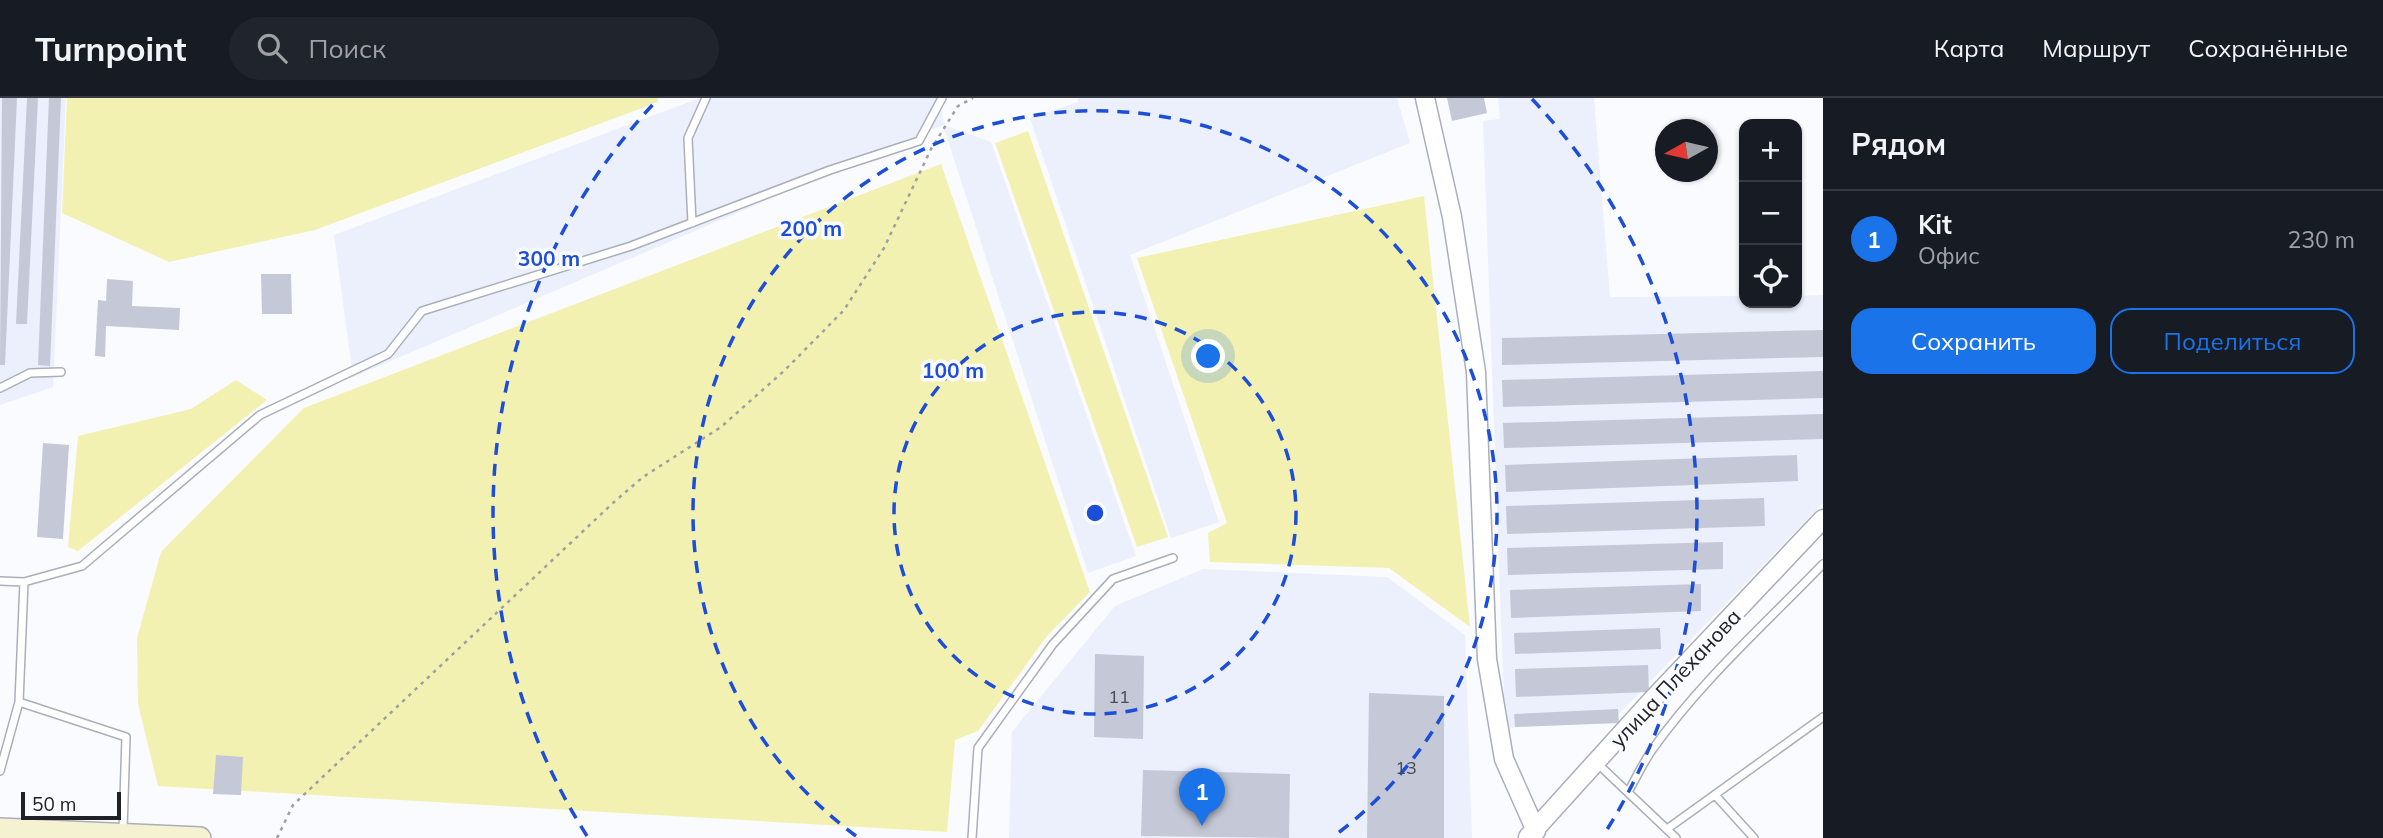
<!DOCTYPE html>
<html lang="ru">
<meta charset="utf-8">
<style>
body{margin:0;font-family:Mulish,sans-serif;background:#20242c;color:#f1f3f6}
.controls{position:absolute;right:21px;top:21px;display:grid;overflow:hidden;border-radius:14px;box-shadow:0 2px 5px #0004}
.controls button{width:63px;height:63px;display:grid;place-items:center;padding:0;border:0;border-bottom:2px solid #363941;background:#171b24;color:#f1f3f6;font:35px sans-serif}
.compass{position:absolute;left:1655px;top:21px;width:63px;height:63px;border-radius:50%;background:#171b24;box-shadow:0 2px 5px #0004;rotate:262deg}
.scale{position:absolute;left:21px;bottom:18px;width:100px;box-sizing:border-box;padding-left:7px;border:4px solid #202126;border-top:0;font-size:19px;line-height:24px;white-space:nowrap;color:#202126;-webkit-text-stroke:5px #fafbfe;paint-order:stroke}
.you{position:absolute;left:1209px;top:259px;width:24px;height:24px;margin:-18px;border:5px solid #fff;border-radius:50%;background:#1a73e8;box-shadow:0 0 0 10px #1a73e833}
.badge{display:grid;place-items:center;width:46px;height:46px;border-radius:50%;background:#1a73e8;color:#fff;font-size:23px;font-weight:700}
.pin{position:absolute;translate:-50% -58px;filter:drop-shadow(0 2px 4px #0008)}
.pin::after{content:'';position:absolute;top:37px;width:24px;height:21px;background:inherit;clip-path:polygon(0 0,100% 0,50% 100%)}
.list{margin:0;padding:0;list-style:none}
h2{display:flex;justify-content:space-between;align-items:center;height:91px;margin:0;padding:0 28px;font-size:30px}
h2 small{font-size:23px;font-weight:400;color:#9ea1a6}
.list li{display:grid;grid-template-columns:46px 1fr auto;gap:21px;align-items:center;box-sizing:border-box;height:98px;padding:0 28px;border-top:2px solid #363941}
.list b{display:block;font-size:26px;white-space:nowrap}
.list p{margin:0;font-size:23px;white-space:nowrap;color:#9ea1a6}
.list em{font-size:23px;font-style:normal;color:#9ea1a6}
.actions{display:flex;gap:14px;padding:21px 28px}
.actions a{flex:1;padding:16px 0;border:2px solid #1a73e8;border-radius:21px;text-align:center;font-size:24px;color:#1a73e8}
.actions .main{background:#1a73e8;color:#fff}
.icon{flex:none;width:38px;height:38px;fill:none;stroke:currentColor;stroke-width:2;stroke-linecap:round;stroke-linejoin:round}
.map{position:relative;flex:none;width:1823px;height:740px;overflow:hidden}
header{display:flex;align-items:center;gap:42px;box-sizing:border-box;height:98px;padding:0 35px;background:#171b24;border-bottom:2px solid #363941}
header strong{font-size:33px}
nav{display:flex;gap:38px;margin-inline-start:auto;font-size:24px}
.search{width:490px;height:63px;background:#20242c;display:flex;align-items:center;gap:18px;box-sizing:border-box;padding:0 24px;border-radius:38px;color:#9ea1a6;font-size:26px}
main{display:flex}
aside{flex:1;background:#171b24}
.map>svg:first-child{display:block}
.built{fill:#eceffc}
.green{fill:#f3f1b1}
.building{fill:#c5c8d6}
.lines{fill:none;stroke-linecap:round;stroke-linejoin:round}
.service-casing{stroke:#abaebb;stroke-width:10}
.tertiary-casing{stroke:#abaebb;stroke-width:21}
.secondary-casing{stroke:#abaebb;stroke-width:24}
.path{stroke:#9e9fa3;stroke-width:2.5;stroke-dasharray:3.5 5;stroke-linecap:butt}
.service{stroke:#fff;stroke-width:7}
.tertiary{stroke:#fff;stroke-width:18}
.secondary{stroke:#f4f2d0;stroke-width:21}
.ring{fill:none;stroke:#1d4ed8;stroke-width:3.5;stroke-dasharray:12 9}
.labels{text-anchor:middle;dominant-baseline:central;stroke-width:7;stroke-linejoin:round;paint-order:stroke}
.number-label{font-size:18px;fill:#494b52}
.street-label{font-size:21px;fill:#202126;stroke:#fafbfe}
.centre{fill:#1d4ed8;stroke:#fafbfe;stroke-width:3.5}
.ring-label{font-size:21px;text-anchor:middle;font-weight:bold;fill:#1d4ed8;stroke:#fafbfe;stroke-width:7;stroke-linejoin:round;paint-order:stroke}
</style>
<header>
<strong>Turnpoint</strong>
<div class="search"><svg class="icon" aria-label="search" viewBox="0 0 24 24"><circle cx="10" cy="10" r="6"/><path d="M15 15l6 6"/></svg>Поиск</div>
<nav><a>Карта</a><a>Маршрут</a><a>Сохранённые</a></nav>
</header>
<main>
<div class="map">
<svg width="1823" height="740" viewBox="0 0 1823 740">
<rect width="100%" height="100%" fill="#fafbfe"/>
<path class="built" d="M 0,0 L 66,0 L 53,289 L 0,307 Z
M 700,0 L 939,0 L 944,27 L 991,44 L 1136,458 L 1088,475 L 943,27 L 353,279 L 334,137 Z
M 1078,0 L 1397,0 L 1410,45 L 1130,157 L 1219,424 L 1171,440 L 1030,20 L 1078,4 Z
M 1498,0 L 1594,0 L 1610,199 L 1744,198 L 1744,205 L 1797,205 L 1797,198 L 1823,197 L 1823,405 L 1612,623 L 1505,630 L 1483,23 L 1500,21 Z
M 1203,471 L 1387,479 L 1465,537 L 1472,740 L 1009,740 L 1012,634 L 1115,508 Z"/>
<path class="green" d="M 67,0 L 658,0 L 658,4 L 315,132 L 169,164 L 62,115 Z
M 1028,33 L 1168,439 L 1137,449 L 995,45 Z
M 941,66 L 1090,494 L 1047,538 L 978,633 L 955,642 L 947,734 L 158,688 L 138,606 L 137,540 L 161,454 L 304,310 Z
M 1424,98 L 1470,529 L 1389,470 L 1210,464 L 1208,435 L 1227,425 L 1137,160 Z
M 236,282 L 267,302 L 78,453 L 68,449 L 78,338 L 191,311 Z"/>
<path class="building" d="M 2,0 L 17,0 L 5,267 L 0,267 Z
M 27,0 L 38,0 L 27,226 L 16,226 Z
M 49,0 L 61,0 L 50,268 L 38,267 Z
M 1447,0 L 1484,0 L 1487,15 L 1452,23 Z
M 261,176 L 291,176 L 292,216 L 262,216 Z
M 107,181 L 133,183 L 132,208 L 180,210 L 179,232 L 106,228 L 105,259 L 95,258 L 98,202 L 106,203 Z
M 1823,232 L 1823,259 L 1502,267 L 1502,240 Z
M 1823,273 L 1823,300 L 1503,309 L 1502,282 Z
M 1823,316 L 1823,341 L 1504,350 L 1503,325 Z
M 43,345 L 69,347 L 63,441 L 37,439 Z
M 1797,357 L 1798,383 L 1506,394 L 1505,367 Z
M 1764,400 L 1765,428 L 1507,436 L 1506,408 Z
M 1723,444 L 1723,471 L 1508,477 L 1507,450 Z
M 1701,486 L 1701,513 L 1511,520 L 1510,492 Z
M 1660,530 L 1661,551 L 1515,556 L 1514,535 Z
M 1095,556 L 1144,558 L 1143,641 L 1094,639 Z
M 1648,567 L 1649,594 L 1516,599 L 1515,571 Z
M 1369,595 L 1444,598 L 1444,740 L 1367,740 Z
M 1618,611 L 1619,625 L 1515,629 L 1514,616 Z
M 216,657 L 243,659 L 241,697 L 213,696 Z
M 1143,672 L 1290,676 L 1289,740 L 1141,738 Z"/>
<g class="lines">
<g class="service-casing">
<path id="service" d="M 692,125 L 688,40 L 706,0
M 0,290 L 30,275 L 61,274
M 0,483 L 24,484 L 19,604 L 0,673
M 24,484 L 82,468 L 260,317 L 388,256 L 422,213 L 631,148 L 830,72 L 919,43 L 942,0
M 19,604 L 126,639 L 123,732
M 1597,665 L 1676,740
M 1628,694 C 1636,680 1643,665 1652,652 C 1700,584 1765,526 1823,466
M 1715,697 L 1754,740
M 1667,731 L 1823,619
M 972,740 L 978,650 L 1053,546 L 1113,481 L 1173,460"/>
</g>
<g class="tertiary-casing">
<path id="tertiary" d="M 1425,0 L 1452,119 L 1476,274 L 1487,561 L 1504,661 L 1536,733
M 1528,739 L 1652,602 L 1823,421"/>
</g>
<g class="secondary-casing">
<path id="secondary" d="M 0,731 L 200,740"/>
</g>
<path class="path" d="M 277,740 L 293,707 L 614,404 L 643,379 L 721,329 L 785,272 L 844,212 L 884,150 L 931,51 L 958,8 L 973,0"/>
<use href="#service" class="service"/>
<use href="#tertiary" class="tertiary"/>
<use href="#secondary" class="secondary"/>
</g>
<g class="ring">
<circle cx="1095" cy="415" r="201"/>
<path d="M856 738A402 402 0 1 1 1334 738"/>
<path d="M587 738A602 602 0 0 1 658 1M1532 1A602 602 0 0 1 1603 738"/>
</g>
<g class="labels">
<g class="number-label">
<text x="1119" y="598">11</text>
<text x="1406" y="669">13</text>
</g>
<g class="street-label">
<text transform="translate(1675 580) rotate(-47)">улица Плеханова</text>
</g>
</g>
<circle cx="1095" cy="415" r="10" class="centre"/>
<g class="ring-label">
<text x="811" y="138">200 m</text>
<text x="549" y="168">300 m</text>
<text x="953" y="280">100 m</text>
</g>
</svg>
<div class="controls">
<button>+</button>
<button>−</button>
<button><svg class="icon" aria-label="locate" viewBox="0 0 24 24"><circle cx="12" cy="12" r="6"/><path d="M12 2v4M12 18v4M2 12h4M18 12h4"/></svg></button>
</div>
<svg class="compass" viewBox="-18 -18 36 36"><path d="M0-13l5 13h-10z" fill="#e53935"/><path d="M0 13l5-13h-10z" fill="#9ea1a6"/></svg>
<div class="scale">50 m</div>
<div class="you"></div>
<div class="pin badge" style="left:1202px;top:728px">1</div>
</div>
<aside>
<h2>Рядом<small></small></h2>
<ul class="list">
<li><span class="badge">1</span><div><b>Kit</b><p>Офис</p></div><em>230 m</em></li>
</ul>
<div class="actions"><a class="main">Сохранить</a><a>Поделиться</a></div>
</aside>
</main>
